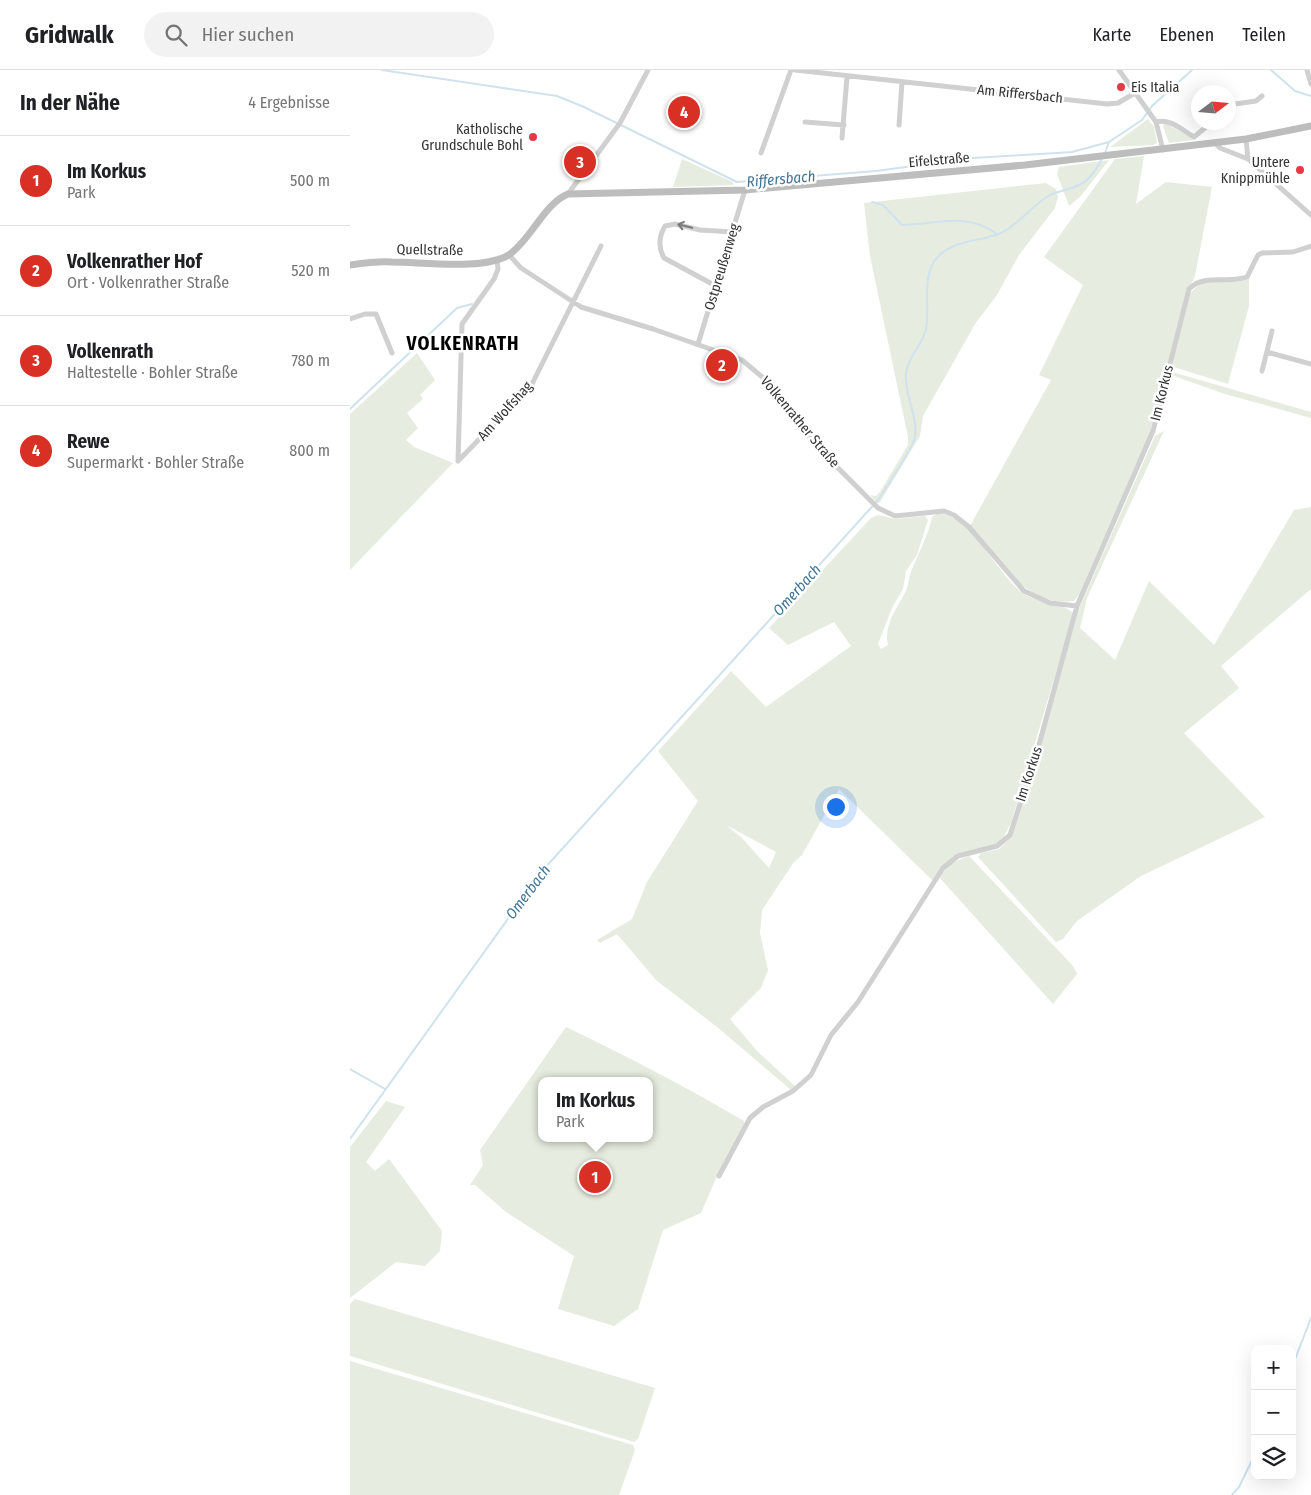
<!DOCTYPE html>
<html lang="de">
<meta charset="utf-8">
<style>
body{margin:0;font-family:"Fira Sans Condensed",sans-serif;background:#f2f2f2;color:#202124}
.controls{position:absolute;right:15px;bottom:15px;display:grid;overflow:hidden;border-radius:10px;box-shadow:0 5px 20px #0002}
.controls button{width:45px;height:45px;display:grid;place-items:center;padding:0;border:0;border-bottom:1px solid #e0e0e0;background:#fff;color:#202124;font:25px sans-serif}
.compass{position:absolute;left:841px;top:15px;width:45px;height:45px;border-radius:50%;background:#fff;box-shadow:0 5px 20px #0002;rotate:74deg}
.you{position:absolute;left:485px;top:736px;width:18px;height:18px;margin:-12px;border:4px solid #fff;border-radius:50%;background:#1a73e8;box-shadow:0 0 0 8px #1a73e833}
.badge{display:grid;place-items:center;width:32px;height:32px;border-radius:50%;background:#d93025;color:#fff;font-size:16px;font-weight:700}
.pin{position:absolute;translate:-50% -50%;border:2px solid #fff;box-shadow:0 1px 5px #0006}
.popup{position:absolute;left:188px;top:1007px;width:115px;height:65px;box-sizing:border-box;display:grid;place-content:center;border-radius:10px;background:#fff;filter:drop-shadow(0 1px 4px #0005);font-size:16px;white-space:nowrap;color:#757577}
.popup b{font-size:19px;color:#202124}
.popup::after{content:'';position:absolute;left:50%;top:100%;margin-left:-10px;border:10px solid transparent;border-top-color:#fff}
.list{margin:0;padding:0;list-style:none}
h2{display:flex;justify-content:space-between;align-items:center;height:65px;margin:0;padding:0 20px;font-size:21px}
h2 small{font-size:16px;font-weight:400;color:#757577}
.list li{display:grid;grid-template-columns:32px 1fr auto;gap:15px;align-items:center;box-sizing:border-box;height:90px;padding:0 20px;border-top:1px solid #e0e0e0}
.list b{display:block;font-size:19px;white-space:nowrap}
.list p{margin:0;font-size:16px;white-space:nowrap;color:#757577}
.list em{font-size:16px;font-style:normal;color:#757577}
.icon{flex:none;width:28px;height:28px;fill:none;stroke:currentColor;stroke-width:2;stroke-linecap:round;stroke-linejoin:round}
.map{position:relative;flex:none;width:961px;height:1425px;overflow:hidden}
header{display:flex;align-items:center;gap:30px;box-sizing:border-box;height:70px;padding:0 25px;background:#fff;border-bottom:1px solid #e0e0e0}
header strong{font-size:24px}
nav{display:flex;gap:28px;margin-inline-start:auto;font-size:18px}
.search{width:350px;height:45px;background:#f2f2f2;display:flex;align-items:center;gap:12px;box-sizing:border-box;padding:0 18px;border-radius:28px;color:#757577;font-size:19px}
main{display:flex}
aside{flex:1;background:#fff}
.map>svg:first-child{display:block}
.green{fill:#e6ecdf;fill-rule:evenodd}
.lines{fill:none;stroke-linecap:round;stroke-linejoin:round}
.stream{stroke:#cfe2ee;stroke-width:2}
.street{stroke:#d0d0d0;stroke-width:5}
.secondary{stroke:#bdbdbd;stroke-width:7}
.oneway{stroke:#7a7a7a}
.poi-dot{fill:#e63946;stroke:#fff;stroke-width:2}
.labels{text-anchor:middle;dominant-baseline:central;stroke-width:5;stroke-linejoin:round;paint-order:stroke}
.poi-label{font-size:14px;fill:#333;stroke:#fff;text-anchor:end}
.street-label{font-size:14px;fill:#333;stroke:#fff}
.water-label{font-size:15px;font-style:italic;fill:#3f7597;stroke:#fff}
.district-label{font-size:19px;font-weight:bold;letter-spacing:1px;fill:#000;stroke:#fff}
</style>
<header>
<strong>Gridwalk</strong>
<div class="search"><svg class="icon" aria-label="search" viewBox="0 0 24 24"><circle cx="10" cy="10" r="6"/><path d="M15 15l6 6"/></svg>Hier suchen</div>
<nav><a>Karte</a><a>Ebenen</a><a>Teilen</a></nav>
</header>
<main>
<aside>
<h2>In der Nähe<small>4 Ergebnisse</small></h2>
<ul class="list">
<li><span class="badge">1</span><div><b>Im Korkus</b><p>Park</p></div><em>500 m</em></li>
<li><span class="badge">2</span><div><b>Volkenrather Hof</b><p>Ort · Volkenrather Straße</p></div><em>520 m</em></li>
<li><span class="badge">3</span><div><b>Volkenrath</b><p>Haltestelle · Bohler Straße</p></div><em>780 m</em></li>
<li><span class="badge">4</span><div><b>Rewe</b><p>Supermarkt · Bohler Straße</p></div><em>800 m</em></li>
</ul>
</aside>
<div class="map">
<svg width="961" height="1425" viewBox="0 0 961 1425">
<rect width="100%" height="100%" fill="#fff"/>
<path class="green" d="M 798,49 L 804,57 L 807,73 L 803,75 L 760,77 Z
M 815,53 L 842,68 L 843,70 L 819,73 L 813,56 Z
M 794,86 L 786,134 L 816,112 L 862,117 L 845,206 L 837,223 L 800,363 L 729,525 L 724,531 C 676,539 647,487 620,456 L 701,310 L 689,305 L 733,215 L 694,187 L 765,89 Z
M 332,89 L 383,112 L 383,115 L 323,117 Z
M 759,90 L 731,126 L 719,136 L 707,104 L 709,97 Z
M 696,113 L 706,119 L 708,127 L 705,138 L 669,185 L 647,225 L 625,254 L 573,346 L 570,366 L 530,432 L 527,433 L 520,425 L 526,426 L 530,422 L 558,375 L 558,367 L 520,186 L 514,133 Z
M 899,209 L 899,236 L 878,314 L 824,297 L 821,292 L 840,224 C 854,203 878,216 899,209 Z
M 67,283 L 85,310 L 70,325 L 73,329 L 57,343 L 68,358 L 56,370 L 64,377 L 103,393 L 0,500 L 0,344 Z
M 822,302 L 961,342 L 961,348 L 875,324 L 821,305 L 818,306 Z
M 814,361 L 737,528 L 730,558 L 765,590 L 799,511 L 864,575 L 944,440 L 961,437 L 961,519 L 871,596 L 889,618 L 834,663 L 915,747 L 791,806 L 727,851 L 713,869 L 706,872 L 628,787 L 631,783 L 649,779 L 662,766 L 730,536 L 805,366 Z
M 588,443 C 623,445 646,505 674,524 C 688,533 714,533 723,543 L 722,549 L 661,753 L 652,770 C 620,790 610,771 583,811 L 489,719 L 452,785 L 444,792 L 412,840 L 410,863 L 418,900 L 411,918 L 380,949 L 407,981 L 446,1017 L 441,1020 L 367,957 L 306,910 L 267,864 L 250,873 L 247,870 L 282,849 L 297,812 L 348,731 L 308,681 L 381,601 L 416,637 L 501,576 L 484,552 L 438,575 L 419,558 L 521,448 L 528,445 L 545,449 L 575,446 L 578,450 L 567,485 L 556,501 L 553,519 L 542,538 L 528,574 L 531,579 L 538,575 C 533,555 548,537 556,521 C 558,515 559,508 561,502 C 568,483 578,467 582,447 ZM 376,755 L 426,782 L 419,798 L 392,768 Z
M 619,786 L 723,896 L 727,904 L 703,934 L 589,807 L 601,793 Z
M 216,957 C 277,986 336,1017 394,1051 L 394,1055 L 367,1106 L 351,1143 L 313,1160 L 288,1239 L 264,1256 L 208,1239 L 224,1186 L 156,1142 L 125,1115 L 120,1115 L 133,1095 L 130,1080 ZM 191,1011 L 299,1011 L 299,1068 L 191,1068 Z
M 36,1031 L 55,1037 L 16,1092 L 25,1101 L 39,1089 L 92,1161 L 90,1181 L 75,1196 L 46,1192 L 0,1228 L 0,1077 Z
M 5,1229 L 305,1318 L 288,1369 L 284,1372 L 0,1286 L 0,1234 Z
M 0,1291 L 283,1375 L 285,1380 L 269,1425 L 0,1425 Z"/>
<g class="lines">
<path class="stream" d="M 32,0 L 207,26 L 234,37 L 387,112 L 526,101 L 623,88 L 722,82 L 759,72
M 921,0 L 945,21 L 961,26
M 755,83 L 759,72 L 792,50 L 802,36 L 842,0
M 522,132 L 533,135 L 552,155 C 585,155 617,141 647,164
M 0,339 L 107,238 L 122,234
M 0,999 L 35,1019
M 0,1069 L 193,800 L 529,429 C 536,417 564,377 565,367 C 568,345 554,325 556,303 C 558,286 573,275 576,259 C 580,237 572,211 584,192 C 598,170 627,172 649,164 C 669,155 681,136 700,125 C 711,120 730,118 738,109 C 744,103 749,95 753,87
M 942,1297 L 961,1248
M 882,1425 L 889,1417 L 905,1384"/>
<path class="street" d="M 445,0 L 757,34 L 768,33 L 785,23
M 769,0 L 806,52 L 813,80
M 957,0 L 961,14
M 878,35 L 906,31 L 912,26
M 455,52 L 494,55
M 806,52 C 820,48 832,60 844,67 L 862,52
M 549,55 L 552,12
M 492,68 L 497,7
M 896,69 L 898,89
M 865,73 L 870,78 L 898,89 L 961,145
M 411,83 L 441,0
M 218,124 L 270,53 L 298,0
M 159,185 L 171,198 L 231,237 L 303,259 L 392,290 L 424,317 L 452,358 L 476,386 L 528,438 L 545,446 L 594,441 L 604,445 L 619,457 L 674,521 L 700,533 L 727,536
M 366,216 L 314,188 C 308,177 309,166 315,156 L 325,154 L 350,160 L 383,162
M 0,249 L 15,244 L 26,244 L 42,283
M 348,274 L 395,120
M 917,282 L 961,294
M 912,301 L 922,261
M 108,391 L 181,316 L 251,176
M 108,391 L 112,254 L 144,209 L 148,199 L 147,190
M 369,1106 L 400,1048 L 413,1037 L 443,1021 L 461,1005 L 481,965 L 508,932 L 593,798 L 608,786 L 647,776 L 660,765 L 690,671 L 727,536 L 803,361 L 839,219 C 854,203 878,214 897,207 L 908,185 L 912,183 L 943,182 L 961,176"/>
<path class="secondary" d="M 0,195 C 14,193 28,191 42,192 C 72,192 136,201 160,184 C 181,169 195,133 218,124 L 395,120 L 675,95 L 896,69 L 961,56"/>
</g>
<defs><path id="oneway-shaft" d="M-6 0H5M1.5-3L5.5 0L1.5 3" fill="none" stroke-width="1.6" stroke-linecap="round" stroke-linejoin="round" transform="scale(1.25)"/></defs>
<use class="oneway" href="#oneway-shaft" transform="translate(335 156) rotate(-167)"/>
<g class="poi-dot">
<circle cx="771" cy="17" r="5"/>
<circle cx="183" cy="67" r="5"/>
<circle cx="950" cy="100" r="5"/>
</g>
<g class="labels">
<g class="poi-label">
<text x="781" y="17" text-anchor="start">Eis Italia</text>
<text x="173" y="59">Katholische<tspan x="173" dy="16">Grundschule Bohl</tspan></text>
<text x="940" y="92">Untere<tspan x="940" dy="16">Knippmühle</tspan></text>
</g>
<g class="street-label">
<text transform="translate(670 24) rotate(6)">Am Riffersbach</text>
<text transform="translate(589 90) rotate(-5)">Eifelstraße</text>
<text transform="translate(80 180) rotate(1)">Quellstraße</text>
<text transform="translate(372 197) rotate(-73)">Ostpreußenweg</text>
<text transform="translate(812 323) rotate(-76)">Im Korkus</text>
<text transform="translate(155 341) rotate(-48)">Am Wolfshag</text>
<text transform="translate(450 352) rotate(50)">Volkenrather Straße</text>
<text transform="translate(679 704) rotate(-72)">Im Korkus</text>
</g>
<g class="water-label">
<text transform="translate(431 109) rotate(-5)">Riffersbach</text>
<text transform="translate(447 520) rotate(-48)">Omerbach</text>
<text transform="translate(178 822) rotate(-53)">Omerbach</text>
</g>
<g class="district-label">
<text x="113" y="273">VOLKENRATH</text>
</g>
</g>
</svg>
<div class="controls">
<button>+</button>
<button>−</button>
<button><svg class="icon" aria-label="layers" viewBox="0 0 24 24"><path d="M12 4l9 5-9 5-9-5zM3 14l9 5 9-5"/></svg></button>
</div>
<svg class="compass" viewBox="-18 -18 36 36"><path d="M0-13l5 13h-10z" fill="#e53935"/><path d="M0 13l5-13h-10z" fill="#757577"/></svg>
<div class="you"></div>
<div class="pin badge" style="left:245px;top:1107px">1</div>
<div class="popup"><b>Im Korkus</b>Park</div>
<div class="pin badge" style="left:372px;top:295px">2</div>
<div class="pin badge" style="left:230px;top:92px">3</div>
<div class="pin badge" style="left:334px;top:42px">4</div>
</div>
</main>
